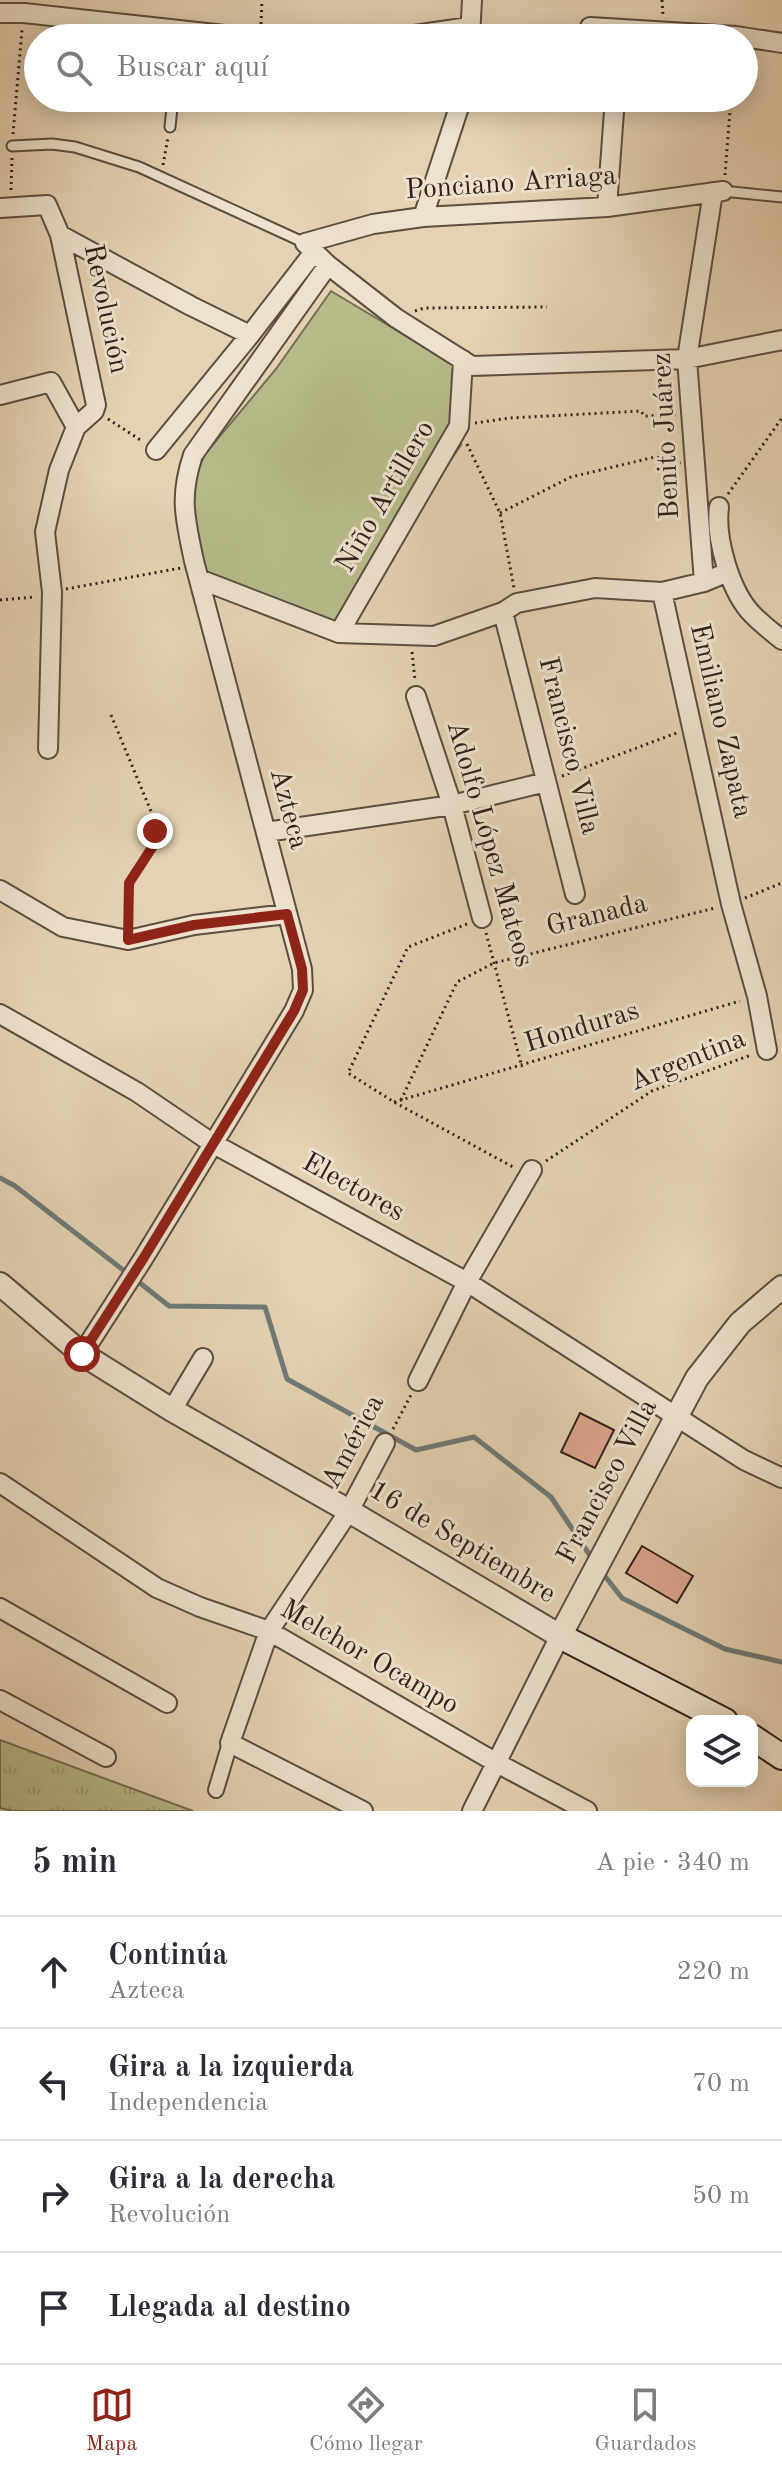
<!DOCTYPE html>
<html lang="es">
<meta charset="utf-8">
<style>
body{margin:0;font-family:"Old Standard TT",serif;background:#f2f2f3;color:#2b2b33}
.controls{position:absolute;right:24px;bottom:24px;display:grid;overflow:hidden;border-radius:16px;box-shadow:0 4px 20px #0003}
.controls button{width:72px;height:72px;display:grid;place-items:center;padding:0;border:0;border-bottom:2px solid #e1e1e2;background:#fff;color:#2b2b33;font:40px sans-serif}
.stop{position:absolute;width:24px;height:24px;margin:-18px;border:6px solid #8f2418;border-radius:50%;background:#fff}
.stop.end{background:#8f2418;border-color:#fff;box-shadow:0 2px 8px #0008}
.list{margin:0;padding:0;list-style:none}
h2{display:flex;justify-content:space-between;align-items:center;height:104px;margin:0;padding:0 32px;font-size:34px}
h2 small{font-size:26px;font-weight:400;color:#7c7c81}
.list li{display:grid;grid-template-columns:52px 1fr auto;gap:24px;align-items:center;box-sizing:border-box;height:112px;padding:0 32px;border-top:2px solid #e1e1e2}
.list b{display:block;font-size:30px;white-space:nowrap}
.list p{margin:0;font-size:26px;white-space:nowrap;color:#7c7c81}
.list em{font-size:26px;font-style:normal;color:#7c7c81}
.icon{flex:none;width:44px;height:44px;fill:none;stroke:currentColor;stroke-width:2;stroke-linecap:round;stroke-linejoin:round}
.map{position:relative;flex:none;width:782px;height:1811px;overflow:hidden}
.search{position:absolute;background:#fff;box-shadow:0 4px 20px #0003;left:24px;right:24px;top:24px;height:88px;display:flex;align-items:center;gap:20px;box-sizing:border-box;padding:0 28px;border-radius:44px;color:#7c7c81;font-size:30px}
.sheet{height:552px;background:#fff}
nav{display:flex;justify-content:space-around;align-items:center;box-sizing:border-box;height:112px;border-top:2px solid #e1e1e2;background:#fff;font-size:22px;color:#7c7c81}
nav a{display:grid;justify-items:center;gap:4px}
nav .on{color:#8f2418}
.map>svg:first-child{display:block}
.grass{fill:url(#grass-tufts);stroke:#746e53;stroke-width:2}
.garden{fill:#b7bb8a;stroke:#746e53;stroke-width:2}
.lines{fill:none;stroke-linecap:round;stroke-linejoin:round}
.stream{stroke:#6e7a78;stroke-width:5}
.building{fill:#dca58d;stroke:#30211c;stroke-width:2}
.service-casing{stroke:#5d4d42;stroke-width:13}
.pedestrian-casing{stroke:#5d4d42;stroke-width:18}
.minor-casing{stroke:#5d4d42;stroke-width:22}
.tertiary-casing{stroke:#5d4d42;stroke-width:26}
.secondary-casing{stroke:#30211c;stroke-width:28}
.path{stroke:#30211c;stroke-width:3;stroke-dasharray:2 4;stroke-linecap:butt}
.service{stroke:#ede2cd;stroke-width:9}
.pedestrian{stroke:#ede2cd;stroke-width:14}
.minor{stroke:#ede2cd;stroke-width:18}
.tertiary{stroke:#ede2cd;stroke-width:22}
.secondary{stroke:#ede2cd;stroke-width:24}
.route{stroke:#8f2418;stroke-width:10}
.labels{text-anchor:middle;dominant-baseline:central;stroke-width:6;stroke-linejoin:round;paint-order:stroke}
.street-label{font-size:28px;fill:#30211c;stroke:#ede2cd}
</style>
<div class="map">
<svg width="782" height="1811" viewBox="0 0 782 1811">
<defs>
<pattern id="grass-tufts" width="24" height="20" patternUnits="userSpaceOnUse" patternTransform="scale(2)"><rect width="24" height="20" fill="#b7bb8a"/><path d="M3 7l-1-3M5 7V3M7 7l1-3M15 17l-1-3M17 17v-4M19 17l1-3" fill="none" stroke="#9ea076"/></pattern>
</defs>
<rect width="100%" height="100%" fill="#e4d2b2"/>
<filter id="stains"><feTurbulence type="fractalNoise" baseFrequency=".0025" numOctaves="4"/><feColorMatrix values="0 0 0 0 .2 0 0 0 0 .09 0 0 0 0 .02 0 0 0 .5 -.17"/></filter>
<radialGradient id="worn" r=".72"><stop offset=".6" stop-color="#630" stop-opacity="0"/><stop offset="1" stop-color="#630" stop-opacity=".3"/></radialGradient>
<path class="grass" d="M 0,1740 L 193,1811 L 13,1811 L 0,1808 Z"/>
<path class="garden" d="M 331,291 L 456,366 L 461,445 L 339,623 L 200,575 L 191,484 L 205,454 L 276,369 Z"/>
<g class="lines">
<path class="stream" d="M 0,1178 L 15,1186 L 127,1273
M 135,1279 L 169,1306 L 265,1307 L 287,1379 L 416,1450 L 474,1437 L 551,1497 L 593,1560
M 601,1571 L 622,1598 L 725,1649 L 782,1662"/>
</g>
<path class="building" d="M 580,1413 L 614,1430 L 595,1468 L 561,1452 Z
M 642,1546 L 693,1576 L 677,1603 L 626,1573 Z"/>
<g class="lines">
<g class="service-casing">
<path id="service" d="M 170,127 L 173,98
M 12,146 L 52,144 L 75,147 L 139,167 L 305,243
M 723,191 L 782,197"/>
</g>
<g class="pedestrian-casing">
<path id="pedestrian" d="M 216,1790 L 230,1743"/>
</g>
<g class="minor-casing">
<path id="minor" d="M 0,13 L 24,13 L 252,38
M 590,27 L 736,36 L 782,43
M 470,37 L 472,0
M 394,38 L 469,27
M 723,191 L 607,207 L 423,217 L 373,224 L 305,243 L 328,265 L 396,318 L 472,366 L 687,359 L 782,340
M 607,207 L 615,98
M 0,208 L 47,205 L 60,235 L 96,405 L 94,411 L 76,427 L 59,470 L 45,532 L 52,592 L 48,749
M 423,217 L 462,98
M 60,235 L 191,306 L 250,335
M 0,395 L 51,382 L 76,427
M 156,450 L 250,335 L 314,252
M 719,507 C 715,538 730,592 753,615 C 762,624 772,632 782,640
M 199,579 L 339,633 L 434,636 L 503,612 L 517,603 L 595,588 L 662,592 L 704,582 L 728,572
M 704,582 L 687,359 L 713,192
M 662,592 L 731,904 L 757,996 L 767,1050
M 503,612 L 575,894
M 339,633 L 459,426 L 463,360
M 416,696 L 452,805 L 482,918
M 266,832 L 452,805 L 546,782
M 0,890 L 63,927 L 128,940 L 194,925 L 287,914
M 0,1014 L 137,1092 L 212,1143 L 467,1282 L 744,1460 L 782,1478
M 82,1354 L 143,1259 L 294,1011 L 303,990 L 302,969 L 194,561 C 185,518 179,497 193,455 L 328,265
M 418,1381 L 467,1282 L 532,1170
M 172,1410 L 203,1358
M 0,1483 L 157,1588 L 200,1607 L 269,1631 L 495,1762 L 587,1811
M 0,1608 L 167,1703
M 0,1700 L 106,1757
M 363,1811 L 230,1743 L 269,1631 L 349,1511 L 385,1443
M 472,1811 L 560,1636"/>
</g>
<g class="tertiary-casing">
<path id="tertiary" d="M 0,1284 L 82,1354 L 172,1410 L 349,1511 L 560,1636 L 697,1378 L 740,1323 L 782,1287"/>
</g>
<g class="secondary-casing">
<path id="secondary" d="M 560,1636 L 725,1721
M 752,1737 L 782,1757"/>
</g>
<path class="path" d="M 662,0 L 663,15
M 261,24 L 262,0
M 485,27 L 573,27
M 13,134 L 22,30
M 163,165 L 168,137
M 725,175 L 731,98
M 11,190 L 12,158
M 415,311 L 424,308 L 547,307
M 108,419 L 142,441
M 475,423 L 510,418 L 641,411 L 644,416 L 676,415
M 467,444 L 500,513 L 514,588
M 728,494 L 782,418
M 500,513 L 571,477 L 655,457 L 681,463
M 66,589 L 181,568
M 0,600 L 36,597
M 412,652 L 415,680
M 111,715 L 155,821 L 153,846 L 129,883 L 128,924
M 562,776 L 679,732
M 745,898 L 782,883
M 467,924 L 408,947 L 348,1073 L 394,1102 L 513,1167
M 486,933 L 522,1067
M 401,1100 L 457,982 L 494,963 L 715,908
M 394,1102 L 740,1001
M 546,1161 L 652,1091 L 751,1055
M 393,1429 L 412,1393"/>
<use href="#service" class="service"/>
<use href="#pedestrian" class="pedestrian"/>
<use href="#minor" class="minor"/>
<use href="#tertiary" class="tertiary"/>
<use href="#secondary" class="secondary"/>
</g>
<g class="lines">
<path class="route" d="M 82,1354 L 143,1259 L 294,1011 L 303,990 L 302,969 L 287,914 L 194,925 L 128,940 L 129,883 L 153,846 L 155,831"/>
</g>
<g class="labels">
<g class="street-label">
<text transform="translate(511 184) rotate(-4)">Ponciano Arriaga</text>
<text transform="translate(105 309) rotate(78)">Revolución</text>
<text transform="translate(667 436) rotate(-93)">Benito Juárez</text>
<text transform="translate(386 497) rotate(-60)">Niño Artillero</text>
<text transform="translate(720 721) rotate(77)">Emiliano Zapata</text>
<text transform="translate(568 746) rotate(76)">Francisco Villa</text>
<text transform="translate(288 809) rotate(75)">Azteca</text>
<text transform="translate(489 844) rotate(74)">Adolfo López Mateos</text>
<text transform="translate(597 916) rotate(-14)">Granada</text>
<text transform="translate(582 1028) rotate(-17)">Honduras</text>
<text transform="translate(688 1061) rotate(-22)">Argentina</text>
<text transform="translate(353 1188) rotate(29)">Electores</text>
<text transform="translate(354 1442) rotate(-62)">América</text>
<text transform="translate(608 1482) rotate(-62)">Francisco Villa</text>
<text transform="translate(462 1543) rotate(31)">16 de Septiembre</text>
<text transform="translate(369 1658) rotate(30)">Melchor Ocampo</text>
</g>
</g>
<rect width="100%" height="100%" filter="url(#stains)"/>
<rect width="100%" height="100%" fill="url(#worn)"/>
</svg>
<div class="controls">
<button><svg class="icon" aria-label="layers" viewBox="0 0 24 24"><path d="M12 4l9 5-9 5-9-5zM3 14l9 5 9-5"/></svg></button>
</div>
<div class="stop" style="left:82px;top:1354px"></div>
<div class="stop end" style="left:155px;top:831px"></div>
<div class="search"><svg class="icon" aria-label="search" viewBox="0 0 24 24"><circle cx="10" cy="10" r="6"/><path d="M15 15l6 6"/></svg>Buscar aquí</div>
</div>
<section class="sheet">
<h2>5 min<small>A pie · 340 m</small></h2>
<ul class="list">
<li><svg class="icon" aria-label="ahead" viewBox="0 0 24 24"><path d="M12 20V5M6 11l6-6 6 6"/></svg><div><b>Continúa</b><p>Azteca</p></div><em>220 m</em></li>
<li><svg class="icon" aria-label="left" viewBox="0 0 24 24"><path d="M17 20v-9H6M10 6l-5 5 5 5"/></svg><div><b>Gira a la izquierda</b><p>Independencia</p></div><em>70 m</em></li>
<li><svg class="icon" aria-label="right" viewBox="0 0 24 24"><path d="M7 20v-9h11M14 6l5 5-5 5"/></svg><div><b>Gira a la derecha</b><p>Revolución</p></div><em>50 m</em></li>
<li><svg class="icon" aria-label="arrive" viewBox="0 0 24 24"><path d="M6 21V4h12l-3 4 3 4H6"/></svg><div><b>Llegada al destino</b></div></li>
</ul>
</section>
<nav>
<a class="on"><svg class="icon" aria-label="map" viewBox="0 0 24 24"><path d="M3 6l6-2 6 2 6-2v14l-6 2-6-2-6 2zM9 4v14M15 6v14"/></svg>Mapa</a>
<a><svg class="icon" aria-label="directions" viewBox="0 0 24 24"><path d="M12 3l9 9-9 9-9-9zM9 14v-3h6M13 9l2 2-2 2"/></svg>Cómo llegar</a>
<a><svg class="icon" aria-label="saved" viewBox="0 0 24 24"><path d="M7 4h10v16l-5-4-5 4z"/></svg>Guardados</a>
</nav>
